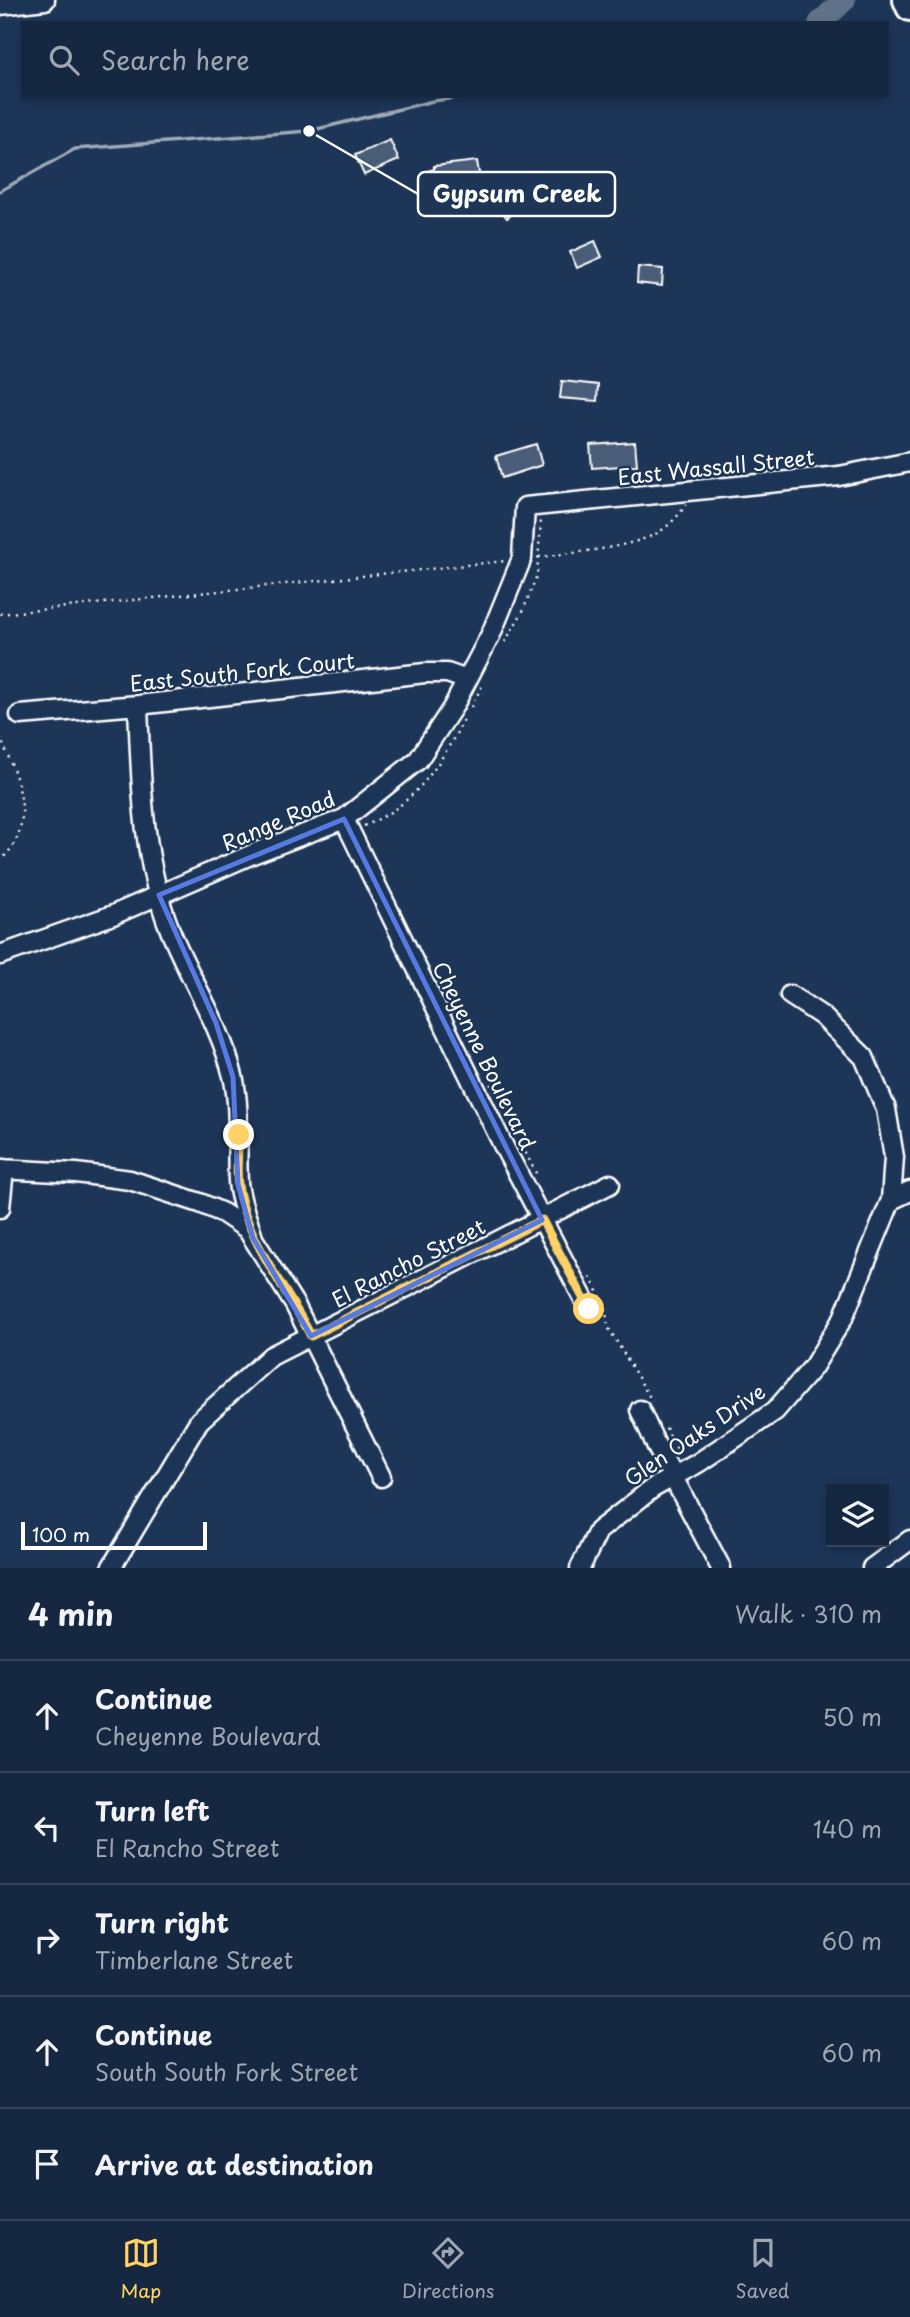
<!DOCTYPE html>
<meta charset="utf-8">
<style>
body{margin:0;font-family:"Playpen Sans",sans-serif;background:#23344c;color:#f1f3f6}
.controls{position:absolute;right:21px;bottom:21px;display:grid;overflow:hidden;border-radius:0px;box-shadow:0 4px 10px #0003}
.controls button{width:63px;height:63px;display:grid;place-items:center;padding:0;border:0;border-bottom:2px solid #35445a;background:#162841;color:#f1f3f6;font:35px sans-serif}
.scale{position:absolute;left:21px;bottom:18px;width:186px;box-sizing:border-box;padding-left:7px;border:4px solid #fff;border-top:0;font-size:19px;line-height:24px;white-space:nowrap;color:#fff;-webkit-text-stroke:5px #1d3557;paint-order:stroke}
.stop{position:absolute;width:21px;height:21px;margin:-16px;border:5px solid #ffd166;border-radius:50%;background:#fff}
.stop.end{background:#ffd166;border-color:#fff;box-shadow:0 2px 7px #0008}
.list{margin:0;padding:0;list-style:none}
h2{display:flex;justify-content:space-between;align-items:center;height:91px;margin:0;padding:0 28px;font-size:30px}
h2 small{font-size:23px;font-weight:400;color:#9ea6b1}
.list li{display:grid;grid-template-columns:46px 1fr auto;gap:21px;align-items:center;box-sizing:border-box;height:112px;padding:0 28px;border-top:2px solid #35445a}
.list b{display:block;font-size:26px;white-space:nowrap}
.list p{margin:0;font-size:23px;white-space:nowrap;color:#9ea6b1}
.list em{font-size:23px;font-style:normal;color:#9ea6b1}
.icon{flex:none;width:38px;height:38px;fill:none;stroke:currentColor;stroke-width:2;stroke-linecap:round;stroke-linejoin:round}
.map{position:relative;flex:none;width:910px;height:1568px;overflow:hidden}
.search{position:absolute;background:#162841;box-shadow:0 4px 10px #0003;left:21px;right:21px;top:21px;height:77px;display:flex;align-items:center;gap:18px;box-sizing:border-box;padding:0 24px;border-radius:0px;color:#9ea6b1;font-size:26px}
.sheet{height:651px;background:#162841}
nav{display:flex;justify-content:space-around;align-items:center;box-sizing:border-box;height:98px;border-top:2px solid #35445a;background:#162841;font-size:19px;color:#9ea6b1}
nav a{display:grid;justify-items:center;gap:4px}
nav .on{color:#ffd166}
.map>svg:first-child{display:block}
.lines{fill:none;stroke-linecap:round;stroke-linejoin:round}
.stream{stroke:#a0aab8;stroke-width:3.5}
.river{stroke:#617289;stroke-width:23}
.building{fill:#4a5d79;stroke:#fff;stroke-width:2}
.minor-casing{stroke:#fff;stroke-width:23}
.highway-casing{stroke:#fff;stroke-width:32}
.path{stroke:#fff;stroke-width:2.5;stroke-dasharray:2 5;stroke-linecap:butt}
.minor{stroke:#1d3557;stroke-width:18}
.highway{stroke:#1d3557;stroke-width:26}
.route{stroke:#ffd166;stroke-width:9}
.marked{fill:none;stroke:#567ae2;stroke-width:5;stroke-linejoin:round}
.labels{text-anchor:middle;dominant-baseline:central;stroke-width:5;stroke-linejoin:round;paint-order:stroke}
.street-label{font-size:21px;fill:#fff;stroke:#1d3557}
.leader{fill:none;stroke:#fff;stroke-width:2.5}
.callout-dot{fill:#fff;stroke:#1d3557;stroke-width:2.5}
.callout{fill:#1d3557;stroke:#fff;stroke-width:2.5}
.callout-label{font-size:23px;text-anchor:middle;font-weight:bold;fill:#fff}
</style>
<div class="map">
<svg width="910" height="1568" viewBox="0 0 910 1568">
<rect width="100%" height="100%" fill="#1d3557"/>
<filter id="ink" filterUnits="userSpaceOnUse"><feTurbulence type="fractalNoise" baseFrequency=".0143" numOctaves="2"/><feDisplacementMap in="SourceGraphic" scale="14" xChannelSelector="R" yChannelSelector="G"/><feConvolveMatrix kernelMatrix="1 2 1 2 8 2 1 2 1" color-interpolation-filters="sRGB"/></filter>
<g filter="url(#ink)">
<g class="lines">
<path class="stream" d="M 0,191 L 75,149 L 309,131 L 433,101 L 471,96"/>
<path class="river" d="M 820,23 L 844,0"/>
</g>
<path class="building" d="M 390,140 L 399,160 L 364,175 L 355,155 Z
M 477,161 L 480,179 L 437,184 L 426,182 L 425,172 L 434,169 L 434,166 Z
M 523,185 L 533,198 L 507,218 L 497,205 Z
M 595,241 L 602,257 L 577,268 L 570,252 Z
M 638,267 L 663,269 L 662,286 L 637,283 Z
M 562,381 L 598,385 L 597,401 L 560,398 Z
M 635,442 L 637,465 L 592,468 L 590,445 Z
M 536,444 L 542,465 L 502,478 L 496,456 Z"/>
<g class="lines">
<g class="minor-casing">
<path id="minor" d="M 0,5 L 45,0
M 138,705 C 141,781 142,859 170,930 C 190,980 220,1023 233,1076 C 241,1110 236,1147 238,1181 C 239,1200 248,1220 253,1238
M 20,715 L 138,705 L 425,673 L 447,673 L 467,680
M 344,819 L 505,1149 L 589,1309
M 0,955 L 113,915 L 255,853 L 344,819 L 418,760 L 453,707 L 491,634 L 522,558 L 525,507 L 839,476 L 910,462
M 790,995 L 822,1016 L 864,1057 L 886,1109 L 894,1157 L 891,1200
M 0,1169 L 76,1173 L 130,1180 L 200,1203 L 223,1213 L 247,1229 L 295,1305 L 381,1477
M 0,1208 L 4,1169
M 640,1410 L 657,1447 L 721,1568
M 111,1568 L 199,1421 L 271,1356 L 610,1184
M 580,1568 L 598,1531 L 653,1488 L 698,1463 L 775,1411 L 813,1367 L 843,1318 L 891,1200 L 910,1191
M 872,1568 L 910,1540"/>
</g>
<g class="highway-casing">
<path id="highway" d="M 907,0 L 910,7"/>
</g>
<path class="path" d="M 539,557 C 571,553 632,548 659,532 C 670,525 678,516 686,505
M 0,614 L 505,561
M 505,642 L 523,611 L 537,575 L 541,520
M 471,707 L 484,682
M 0,737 C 18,779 39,825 0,861
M 364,826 C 418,803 439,765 466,716
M 491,1084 L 537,1175
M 590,1277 L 605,1305 L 608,1327 L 652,1401
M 666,1428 L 681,1457"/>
<use href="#minor" class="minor"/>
<use href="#highway" class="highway"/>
</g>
</g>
<g class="lines" filter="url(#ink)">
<path class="route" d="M 239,1135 C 238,1151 236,1169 238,1185 C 246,1241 286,1287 311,1336 L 542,1220 L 589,1309"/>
</g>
<path class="marked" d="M 344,819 L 542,1220 L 311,1336 L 253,1238 L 238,1184 L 233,1077 L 216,1023 L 159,895 Z"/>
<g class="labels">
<g class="street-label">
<text transform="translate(716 466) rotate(-6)">East Wassall Street</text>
<text transform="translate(242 671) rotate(-6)">East South Fork Court</text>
<text transform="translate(278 820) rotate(-23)">Range Road</text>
<text transform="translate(485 1055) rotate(64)">Cheyenne Boulevard</text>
<text transform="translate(408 1262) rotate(-27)">El Rancho Street</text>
<text transform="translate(694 1434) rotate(-34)">Glen Oaks Drive</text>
</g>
</g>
<path class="leader" d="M309 131L418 194"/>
<circle class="callout-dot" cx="309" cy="131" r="7"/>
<rect class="callout" x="418" y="172" width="197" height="44" rx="7"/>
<g class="callout-label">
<text x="517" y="202">Gypsum Creek</text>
</g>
</svg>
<div class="controls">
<button><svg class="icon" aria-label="layers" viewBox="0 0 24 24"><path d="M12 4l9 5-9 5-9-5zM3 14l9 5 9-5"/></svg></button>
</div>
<div class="scale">100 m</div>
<div class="stop" style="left:589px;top:1309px"></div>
<div class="stop end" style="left:239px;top:1135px"></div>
<div class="search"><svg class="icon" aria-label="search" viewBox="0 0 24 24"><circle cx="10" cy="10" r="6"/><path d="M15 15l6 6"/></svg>Search here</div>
</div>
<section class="sheet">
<h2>4 min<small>Walk · 310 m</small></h2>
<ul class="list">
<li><svg class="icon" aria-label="ahead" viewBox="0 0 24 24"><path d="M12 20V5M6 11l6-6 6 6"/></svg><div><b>Continue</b><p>Cheyenne Boulevard</p></div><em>50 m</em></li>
<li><svg class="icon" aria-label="left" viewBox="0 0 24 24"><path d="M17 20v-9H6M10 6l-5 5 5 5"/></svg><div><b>Turn left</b><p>El Rancho Street</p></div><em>140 m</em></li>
<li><svg class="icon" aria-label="right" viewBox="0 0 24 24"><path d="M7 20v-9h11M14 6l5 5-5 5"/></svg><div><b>Turn right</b><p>Timberlane Street</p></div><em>60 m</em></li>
<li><svg class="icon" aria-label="ahead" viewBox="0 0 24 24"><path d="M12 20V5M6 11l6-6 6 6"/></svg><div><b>Continue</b><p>South South Fork Street</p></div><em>60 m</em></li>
<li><svg class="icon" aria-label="arrive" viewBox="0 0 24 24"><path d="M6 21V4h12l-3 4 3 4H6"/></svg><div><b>Arrive at destination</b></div></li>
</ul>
</section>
<nav>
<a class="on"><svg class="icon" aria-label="map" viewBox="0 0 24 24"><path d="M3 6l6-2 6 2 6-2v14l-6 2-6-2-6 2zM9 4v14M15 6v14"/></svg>Map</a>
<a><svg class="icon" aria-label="directions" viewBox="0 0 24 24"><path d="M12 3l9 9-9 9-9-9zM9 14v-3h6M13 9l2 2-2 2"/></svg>Directions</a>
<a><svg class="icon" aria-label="saved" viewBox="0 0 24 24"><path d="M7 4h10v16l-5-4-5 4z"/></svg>Saved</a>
</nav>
